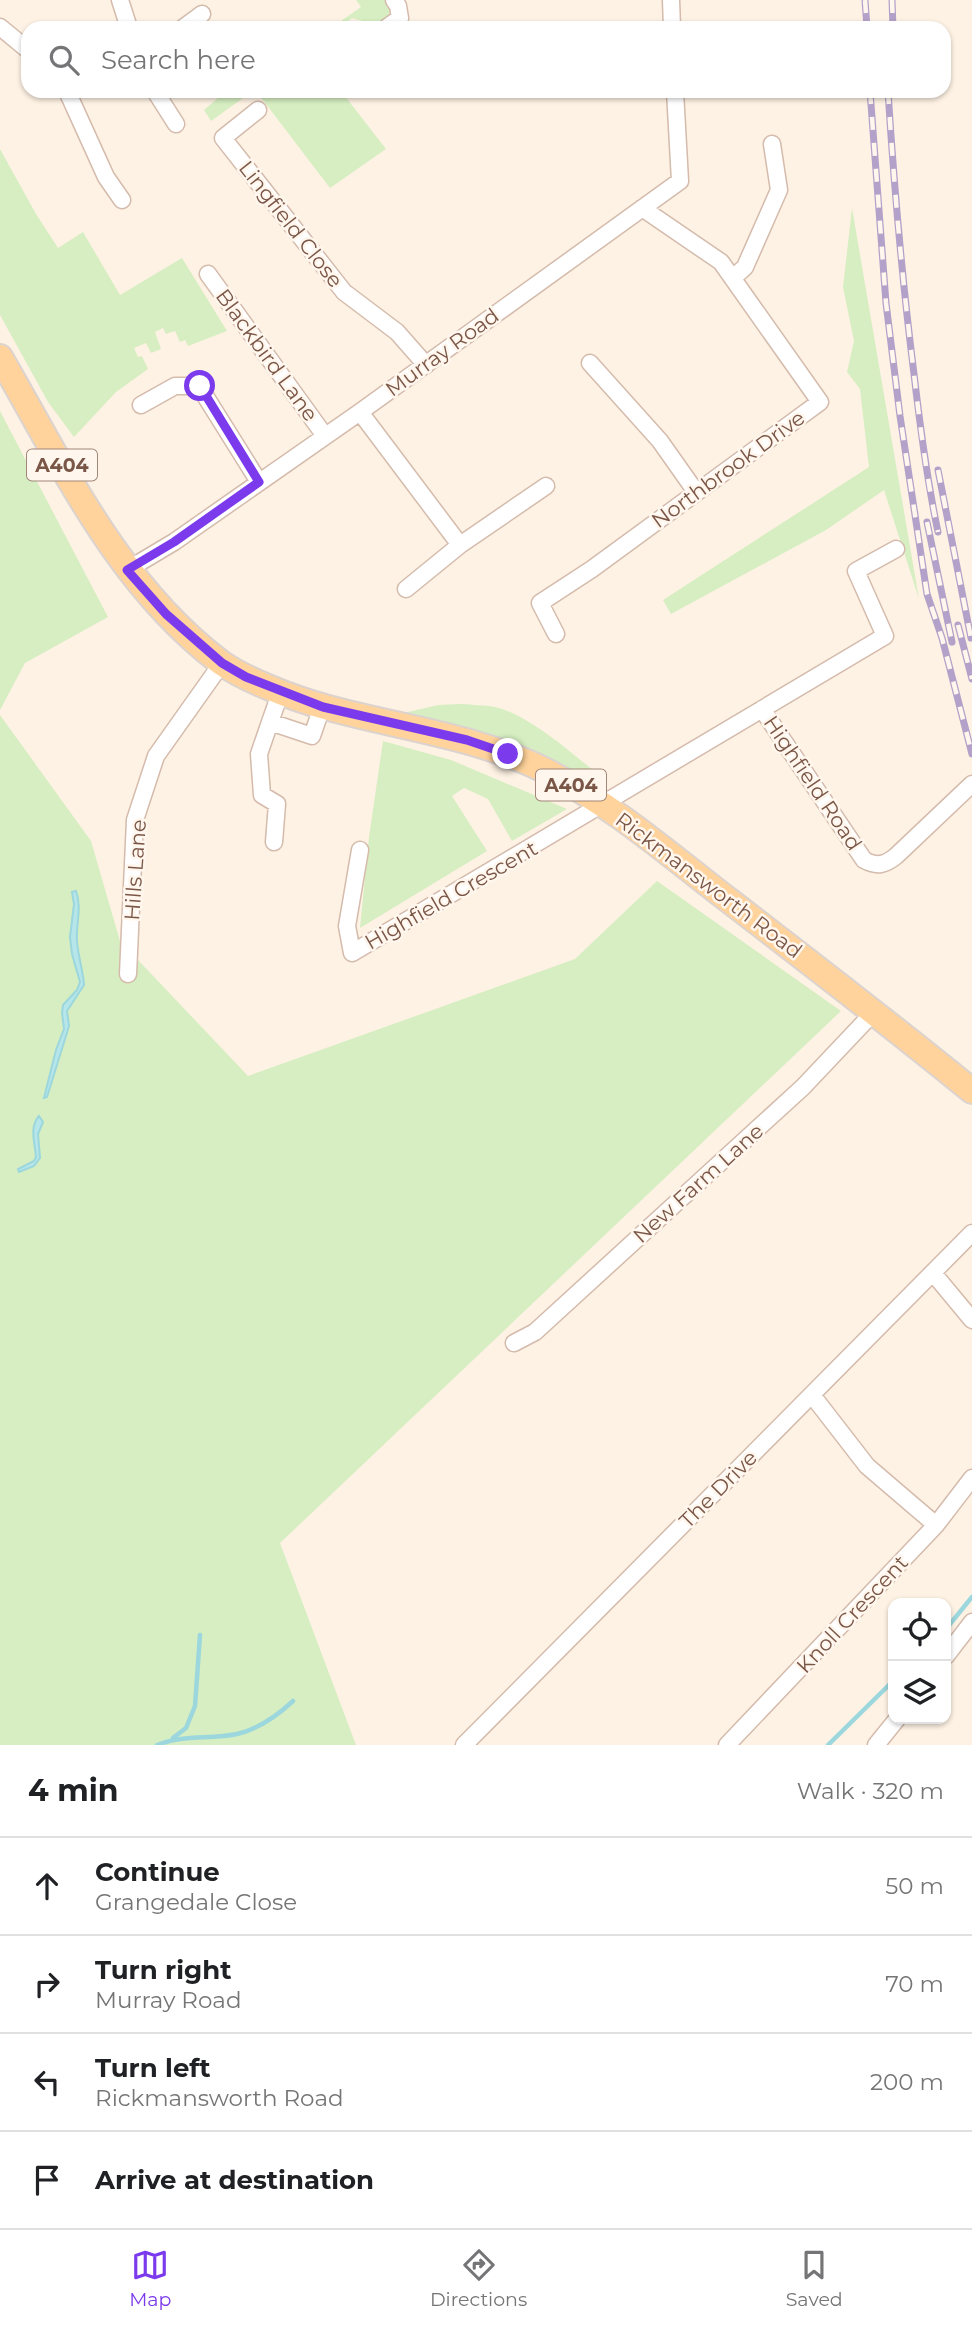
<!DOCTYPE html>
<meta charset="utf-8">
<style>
body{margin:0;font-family:Montserrat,sans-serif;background:#f2f2f2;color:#202124}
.controls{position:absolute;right:21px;bottom:21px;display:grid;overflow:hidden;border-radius:14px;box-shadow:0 2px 5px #0004}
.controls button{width:63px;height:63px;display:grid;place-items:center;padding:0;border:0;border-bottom:2px solid #e0e0e0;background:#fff;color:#202124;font:35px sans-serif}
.stop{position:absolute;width:21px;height:21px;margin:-16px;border:5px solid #7c3aed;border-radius:50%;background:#fff}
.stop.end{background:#7c3aed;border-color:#fff;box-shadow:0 2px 7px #0008}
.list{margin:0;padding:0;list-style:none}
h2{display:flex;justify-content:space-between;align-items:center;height:91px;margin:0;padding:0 28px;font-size:30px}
h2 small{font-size:23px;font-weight:400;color:#757577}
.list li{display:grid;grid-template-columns:46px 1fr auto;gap:21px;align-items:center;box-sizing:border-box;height:98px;padding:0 28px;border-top:2px solid #e0e0e0}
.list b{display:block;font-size:26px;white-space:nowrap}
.list p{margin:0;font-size:23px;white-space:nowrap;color:#757577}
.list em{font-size:23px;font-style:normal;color:#757577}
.icon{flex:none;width:38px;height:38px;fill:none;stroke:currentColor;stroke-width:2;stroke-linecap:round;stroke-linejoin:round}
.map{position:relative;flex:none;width:972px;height:1745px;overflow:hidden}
.search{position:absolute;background:#fff;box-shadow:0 2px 5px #0004;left:21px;right:21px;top:21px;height:77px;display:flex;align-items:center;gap:18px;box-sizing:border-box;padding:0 24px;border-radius:21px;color:#757577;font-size:26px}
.sheet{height:483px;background:#fff}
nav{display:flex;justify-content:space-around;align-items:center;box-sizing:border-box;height:98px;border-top:2px solid #e0e0e0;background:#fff;font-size:19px;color:#757577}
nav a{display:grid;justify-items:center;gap:4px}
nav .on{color:#7c3aed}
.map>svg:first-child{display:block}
.green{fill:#d6eec1}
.water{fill:#b6e6ea;stroke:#9cd7dd;stroke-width:2}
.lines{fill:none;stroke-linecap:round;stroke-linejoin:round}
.stream{stroke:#9cd7dd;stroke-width:4.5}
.minor-casing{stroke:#d4bbac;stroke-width:19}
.primary-casing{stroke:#dcd3cf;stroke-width:28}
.minor{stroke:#fff;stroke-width:16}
.primary{stroke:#ffd39b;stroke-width:24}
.rail-casing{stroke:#b4a1c9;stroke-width:7}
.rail{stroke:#fff6ed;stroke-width:4.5;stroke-dasharray:13;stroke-linecap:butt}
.route{stroke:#7c3aed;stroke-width:9}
.labels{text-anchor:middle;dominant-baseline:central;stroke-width:5;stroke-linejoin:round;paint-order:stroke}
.shield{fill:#fff6ed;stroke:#a28679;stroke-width:2}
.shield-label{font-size:19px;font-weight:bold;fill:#7a5647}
.street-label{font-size:21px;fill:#7a5647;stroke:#fff6ed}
</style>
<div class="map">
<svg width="972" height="1745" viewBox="0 0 972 1745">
<rect width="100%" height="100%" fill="#fef2e4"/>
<path class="green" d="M 356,0 L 386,0 L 391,7 L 387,21 L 380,26 L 352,18 L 340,28 L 331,28 L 361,7 Z
M 215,91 L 253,91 L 211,121 L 204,110 L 219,97 Z
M 256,91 L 341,91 L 386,149 L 330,188 Z
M 0,149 L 36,214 L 58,248 L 83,232 L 120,295 L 182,258 L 227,331 L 188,346 L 185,340 L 180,342 L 175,331 L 166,334 L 163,328 L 155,332 L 161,349 L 151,353 L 146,343 L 134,348 L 138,357 L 142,356 L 148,369 L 116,392 L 74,437 L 48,402 L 0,315 Z
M 852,208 L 919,599 L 884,490 L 826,530 L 671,614 L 663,600 L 869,467 L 860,389 L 847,372 L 854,341 L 843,287 Z
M 0,411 L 108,617 L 25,663 L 0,710 Z
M 461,704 C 472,705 484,705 495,707 C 531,715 576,757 605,780 L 604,805 L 548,772 L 378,719 L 438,705 Z
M 0,715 L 91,841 L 120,941 L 248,1076 L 575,959 L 657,881 L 841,1011 L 280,1543 L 356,1745 L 0,1745 Z
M 383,741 L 451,760 L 567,809 L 512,841 L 488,799 L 464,788 L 452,796 L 487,851 L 360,928 L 369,837 Z"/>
<path class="water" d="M 76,891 C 82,907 76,924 77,941 C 78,956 83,970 84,985 L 67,1011 L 69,1026 L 47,1097 L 44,1098 L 56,1050 L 64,1029 L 62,1013 L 63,1005 L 77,990 L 80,982 L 72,954 L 70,937 L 74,904 L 72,892 Z
M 39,1116 L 43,1122 L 38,1134 L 40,1158 L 34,1166 L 19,1172 L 18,1169 L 34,1161 L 36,1157 C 35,1143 29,1127 39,1116 Z"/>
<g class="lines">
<path class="stream" d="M 946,1629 L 972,1597
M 173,1738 L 186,1728 L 195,1706 L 200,1635
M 157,1745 C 184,1734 210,1740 237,1734 C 258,1729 278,1715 293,1701
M 828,1745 L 893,1681"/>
<g class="minor-casing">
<path id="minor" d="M 120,0 L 129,28
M 671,0 L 672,28
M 0,27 L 28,50
M 183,28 L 202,14
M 386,28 L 400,18 L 398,6 L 394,0
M 67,91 L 106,177 L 122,200
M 155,91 L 176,124
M 258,110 L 223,138 L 344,292 L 397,332 L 426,365
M 208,274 L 325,436
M 733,278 L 745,267 L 779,190 L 772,144
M 590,363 L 660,441 L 696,492
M 141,405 L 175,386 L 199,386 L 259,482
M 360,412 L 460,545
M 127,570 L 174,542 L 360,412 L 680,181 L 675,91
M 406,589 L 460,545 L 546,486
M 556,634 L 540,603 L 592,569 L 820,402 L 721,262 L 642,208
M 281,691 L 270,722 L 312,736 L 322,707
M 762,709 L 864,860 C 877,867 885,865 896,856 L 972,784
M 270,722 L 259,754 L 262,795 L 277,804 L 274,842
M 360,850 L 347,926 L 352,953 L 885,636 L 856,571 L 896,549
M 128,974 L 135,820 L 156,756 L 222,663
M 933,1273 L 972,1320
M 514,1343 L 535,1332 L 803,1087 L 874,1012
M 812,1395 L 867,1466 L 936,1525
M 946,1656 L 972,1622
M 464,1745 L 972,1233
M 727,1745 L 936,1525 L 972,1478
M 876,1745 L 897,1719"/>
</g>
<g class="primary-casing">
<path id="primary" d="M 0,357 C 63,466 118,585 220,662 C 245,680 295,699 325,707 C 400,728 478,736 548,772 C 610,804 664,850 718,892 C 804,958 889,1023 972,1091"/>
</g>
<use href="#minor" class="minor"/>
<use href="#primary" class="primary"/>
<g class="rail-casing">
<path id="rail" d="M 865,0 L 867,28
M 892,0 L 893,28
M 870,91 L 886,303 L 900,416 L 927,594 L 942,638 L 972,754
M 888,91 C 894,186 902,279 914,374 C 920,426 927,480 938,532
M 938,470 L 971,638
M 927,522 L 952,642
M 958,625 L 972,679"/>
</g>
<use href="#rail" class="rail"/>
</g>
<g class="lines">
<path class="route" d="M 200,386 L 259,482 L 174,542 L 127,570 L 166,614 L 222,663 L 246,677 L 323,707 L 467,740 L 508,754"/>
</g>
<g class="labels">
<g class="shield">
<rect x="27" y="449.5" width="70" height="31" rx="5"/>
<rect x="536" y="769.5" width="70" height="31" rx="5"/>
</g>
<g class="shield-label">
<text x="62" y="465">A404</text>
<text x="571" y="785">A404</text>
</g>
<g class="street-label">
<text transform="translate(291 224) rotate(52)">Lingfield Close</text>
<text transform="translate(442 352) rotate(-36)">Murray Road</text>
<text transform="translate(267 355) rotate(54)">Blackbird Lane</text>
<text transform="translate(728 469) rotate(-36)">Northbrook Drive</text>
<text transform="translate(813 783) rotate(56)">Highfield Road</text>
<text transform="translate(135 870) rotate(-86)">Hills Lane</text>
<text transform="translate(709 885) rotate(37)">Rickmansworth Road</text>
<text transform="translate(451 895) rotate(-30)">Highfield Crescent</text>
<text transform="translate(698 1183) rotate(-42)">New Farm Lane</text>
<text transform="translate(718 1489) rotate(-45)">The Drive</text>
<text transform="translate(852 1614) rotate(-47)">Knoll Crescent</text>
</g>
</g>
</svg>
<div class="controls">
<button><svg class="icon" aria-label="locate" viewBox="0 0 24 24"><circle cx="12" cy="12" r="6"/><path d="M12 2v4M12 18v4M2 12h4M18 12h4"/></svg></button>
<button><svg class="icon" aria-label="layers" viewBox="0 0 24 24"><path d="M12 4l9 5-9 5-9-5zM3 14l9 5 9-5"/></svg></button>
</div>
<div class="stop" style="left:200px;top:386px"></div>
<div class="stop end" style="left:508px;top:754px"></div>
<div class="search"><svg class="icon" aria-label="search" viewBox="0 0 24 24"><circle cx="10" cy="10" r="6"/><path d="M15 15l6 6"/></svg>Search here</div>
</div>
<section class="sheet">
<h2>4 min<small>Walk · 320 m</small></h2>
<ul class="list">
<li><svg class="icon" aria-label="ahead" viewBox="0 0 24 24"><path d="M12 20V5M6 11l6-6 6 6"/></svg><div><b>Continue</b><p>Grangedale Close</p></div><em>50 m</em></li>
<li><svg class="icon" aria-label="right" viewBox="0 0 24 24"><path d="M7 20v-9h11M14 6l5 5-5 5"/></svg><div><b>Turn right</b><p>Murray Road</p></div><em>70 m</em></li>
<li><svg class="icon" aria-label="left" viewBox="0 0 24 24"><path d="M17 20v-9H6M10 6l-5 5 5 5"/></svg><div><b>Turn left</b><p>Rickmansworth Road</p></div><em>200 m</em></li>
<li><svg class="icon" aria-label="arrive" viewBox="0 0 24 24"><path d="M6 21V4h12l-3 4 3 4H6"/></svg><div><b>Arrive at destination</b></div></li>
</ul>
</section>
<nav>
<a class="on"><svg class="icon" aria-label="map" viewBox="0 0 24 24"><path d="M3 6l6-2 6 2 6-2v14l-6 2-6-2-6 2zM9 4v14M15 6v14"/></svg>Map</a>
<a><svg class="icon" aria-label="directions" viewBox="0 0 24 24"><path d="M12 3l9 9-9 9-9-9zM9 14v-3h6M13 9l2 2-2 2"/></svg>Directions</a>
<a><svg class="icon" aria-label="saved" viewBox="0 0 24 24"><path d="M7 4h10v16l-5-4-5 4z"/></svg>Saved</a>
</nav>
